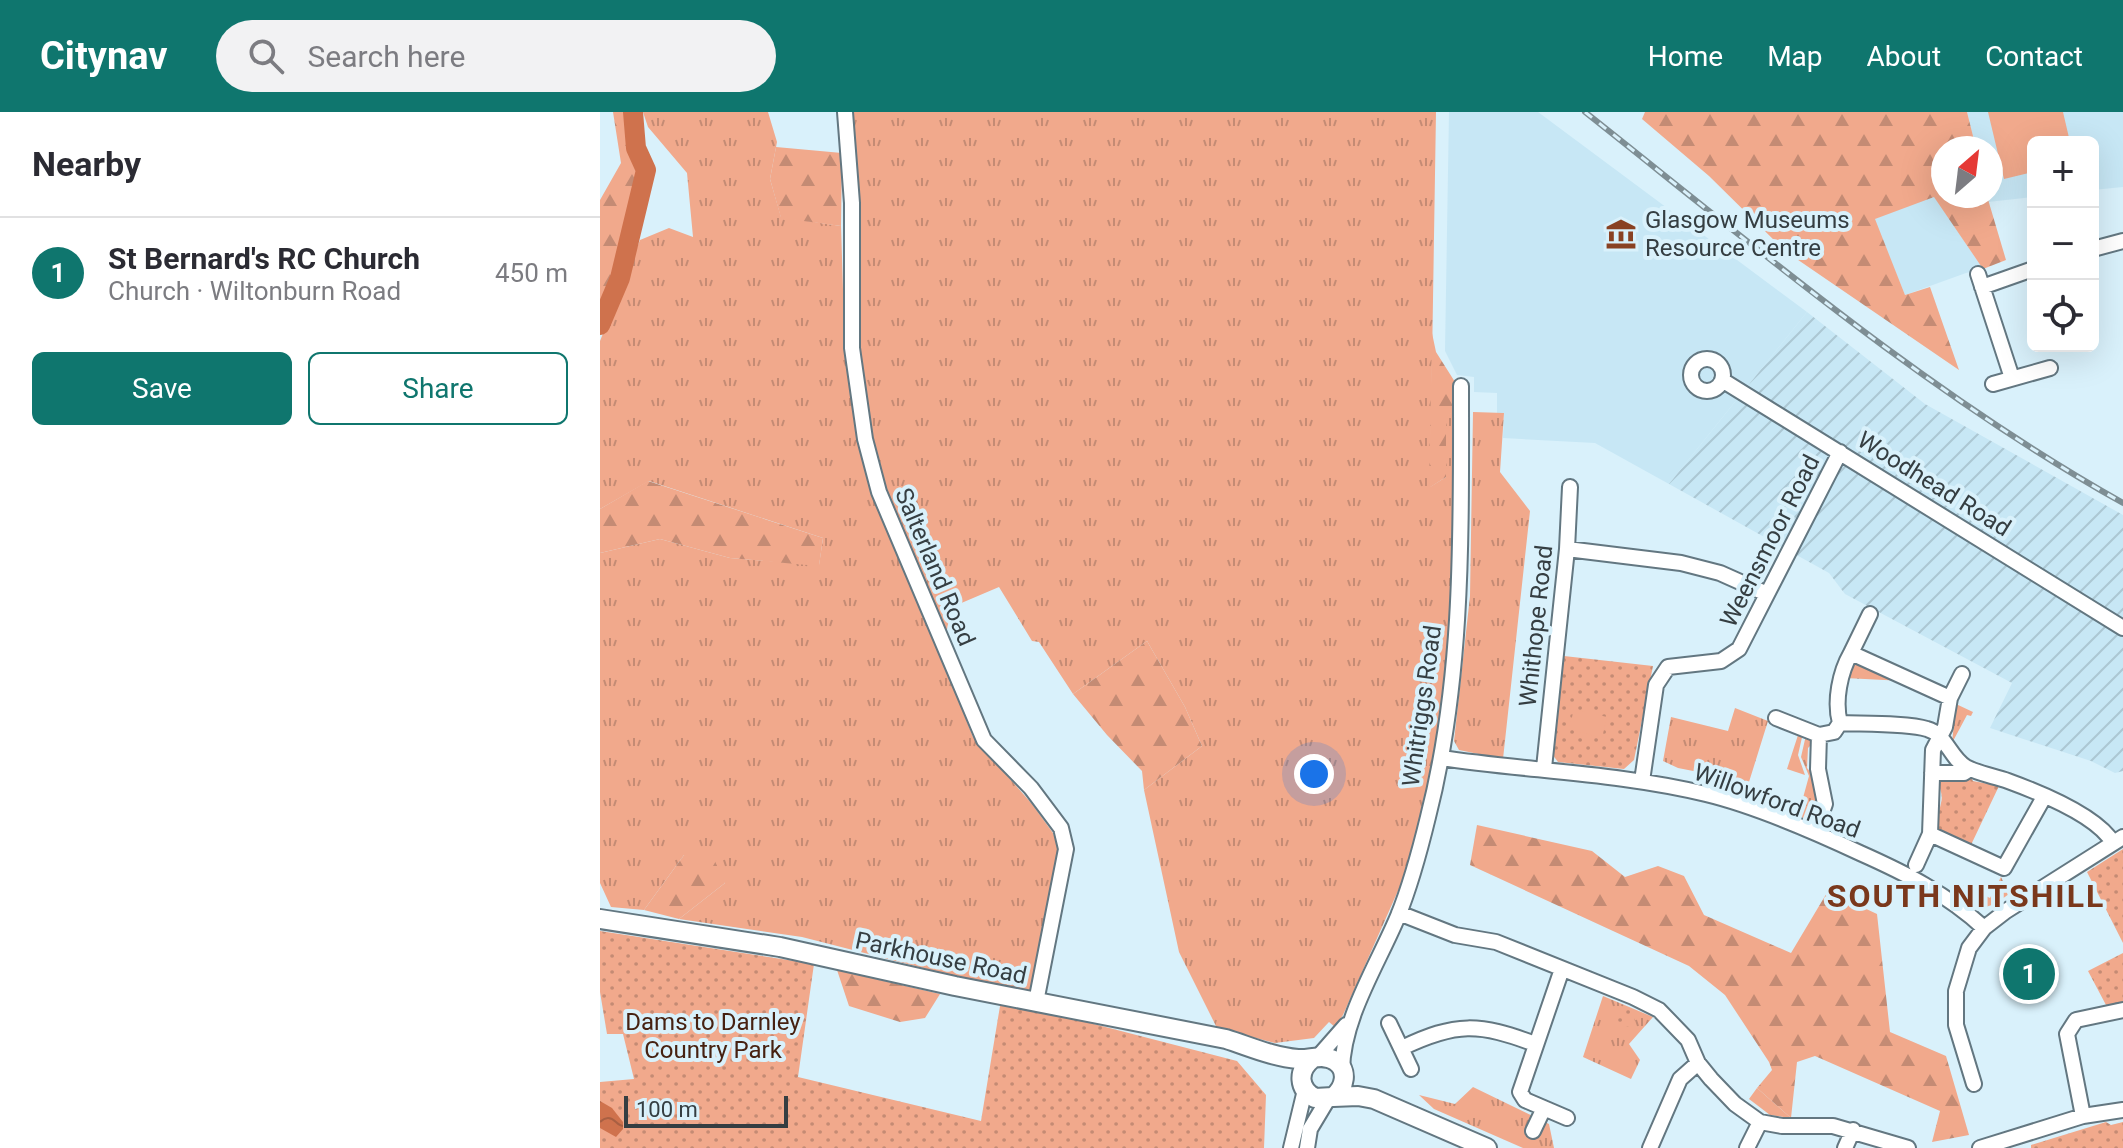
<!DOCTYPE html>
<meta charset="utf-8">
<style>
body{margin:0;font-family:Roboto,sans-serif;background:#f2f2f3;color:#2b2b33}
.controls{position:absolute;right:24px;top:24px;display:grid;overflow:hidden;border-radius:12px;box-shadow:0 8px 32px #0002}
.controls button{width:72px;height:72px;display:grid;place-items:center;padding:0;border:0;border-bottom:2px solid #e1e1e2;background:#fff;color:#2b2b33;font:40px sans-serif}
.compass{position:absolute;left:1331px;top:24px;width:72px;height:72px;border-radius:50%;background:#fff;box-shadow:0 8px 32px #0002;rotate:28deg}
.scale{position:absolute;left:24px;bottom:20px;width:164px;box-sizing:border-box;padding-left:8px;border:4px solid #353e42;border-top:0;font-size:22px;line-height:28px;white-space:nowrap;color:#353e42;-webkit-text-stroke:6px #d9f1fb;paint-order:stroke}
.you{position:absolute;left:714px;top:662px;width:28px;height:28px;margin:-20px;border:6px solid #fff;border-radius:50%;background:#1a73e8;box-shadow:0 0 0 12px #1a73e833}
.badge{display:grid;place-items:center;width:52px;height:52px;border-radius:50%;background:#0f766e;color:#fff;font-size:26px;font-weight:700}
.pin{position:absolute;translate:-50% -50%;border:4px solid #fff;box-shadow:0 2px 8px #0006}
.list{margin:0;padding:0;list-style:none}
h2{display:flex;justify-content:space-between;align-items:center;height:104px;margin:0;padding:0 32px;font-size:34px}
h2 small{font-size:26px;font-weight:400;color:#7c7c81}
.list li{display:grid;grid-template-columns:52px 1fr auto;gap:24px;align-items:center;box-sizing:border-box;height:112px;padding:0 32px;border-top:2px solid #e1e1e2}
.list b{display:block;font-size:30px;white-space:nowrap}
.list p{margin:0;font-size:26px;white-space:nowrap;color:#7c7c81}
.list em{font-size:26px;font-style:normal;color:#7c7c81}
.actions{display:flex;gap:16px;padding:24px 32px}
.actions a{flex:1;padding:18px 0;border:2px solid #0f766e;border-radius:12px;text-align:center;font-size:28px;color:#0f766e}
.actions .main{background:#0f766e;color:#fff}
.icon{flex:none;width:44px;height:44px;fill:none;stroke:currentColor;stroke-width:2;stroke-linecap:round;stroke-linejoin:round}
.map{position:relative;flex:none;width:1523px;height:1036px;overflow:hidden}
header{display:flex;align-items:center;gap:48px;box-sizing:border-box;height:112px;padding:0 40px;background:#0f766e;color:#fff}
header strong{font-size:38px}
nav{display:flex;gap:44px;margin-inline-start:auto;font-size:28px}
.search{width:560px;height:72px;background:#f2f2f3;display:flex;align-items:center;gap:20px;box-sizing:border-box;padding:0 28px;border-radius:44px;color:#7c7c81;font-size:30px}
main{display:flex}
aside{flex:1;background:#fff}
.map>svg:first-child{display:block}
.built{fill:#c7e7f5}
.industrial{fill:url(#industrial-furrows)}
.grass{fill:url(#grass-tufts)}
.forest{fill:url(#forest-firs)}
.park{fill:url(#park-dots)}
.pitch{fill:#f1a98c}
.water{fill:url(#water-waves)}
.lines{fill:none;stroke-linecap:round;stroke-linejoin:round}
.river{stroke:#cf724d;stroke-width:20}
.minor-casing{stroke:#637781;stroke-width:18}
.secondary-casing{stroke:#637781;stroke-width:22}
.minor{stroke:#fff;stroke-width:14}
.secondary{stroke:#fff;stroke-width:18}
.rail-casing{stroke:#7e8e94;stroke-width:6}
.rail{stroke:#d9f1fb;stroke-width:3;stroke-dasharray:9;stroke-linecap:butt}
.labels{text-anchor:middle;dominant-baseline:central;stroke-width:8;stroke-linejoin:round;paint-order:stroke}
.poi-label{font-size:24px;fill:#353e42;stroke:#d9f1fb;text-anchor:start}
.street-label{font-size:24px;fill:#353e42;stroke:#d9f1fb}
.park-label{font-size:24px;fill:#462111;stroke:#d9f1fb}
.district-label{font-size:32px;font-weight:bold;letter-spacing:2px;fill:#7a381c;stroke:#d9f1fb}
</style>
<header>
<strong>Citynav</strong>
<div class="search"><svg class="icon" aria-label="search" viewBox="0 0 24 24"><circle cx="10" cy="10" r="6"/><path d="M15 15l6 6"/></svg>Search here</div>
<nav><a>Home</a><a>Map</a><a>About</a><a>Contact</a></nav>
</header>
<main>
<aside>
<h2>Nearby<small></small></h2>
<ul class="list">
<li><span class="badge">1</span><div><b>St Bernard's RC Church</b><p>Church · Wiltonburn Road</p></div><em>450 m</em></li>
</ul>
<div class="actions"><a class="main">Save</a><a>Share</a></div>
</aside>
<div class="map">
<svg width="1523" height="1036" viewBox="0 0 1523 1036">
<defs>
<pattern id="industrial-furrows" width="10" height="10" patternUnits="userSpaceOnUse" patternTransform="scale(2)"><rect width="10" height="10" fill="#c7e7f5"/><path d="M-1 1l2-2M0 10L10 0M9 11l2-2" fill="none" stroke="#acc7d3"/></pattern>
<pattern id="grass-tufts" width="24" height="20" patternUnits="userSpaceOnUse" patternTransform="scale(2)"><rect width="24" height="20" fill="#f1a98c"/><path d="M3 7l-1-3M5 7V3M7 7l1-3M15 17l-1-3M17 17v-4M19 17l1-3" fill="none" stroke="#c48b74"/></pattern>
<pattern id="forest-firs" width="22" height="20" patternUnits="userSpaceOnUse" patternTransform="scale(2)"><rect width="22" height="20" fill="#f1a98c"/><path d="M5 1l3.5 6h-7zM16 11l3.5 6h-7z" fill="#c48b74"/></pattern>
<pattern id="park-dots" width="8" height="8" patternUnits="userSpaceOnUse" patternTransform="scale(2)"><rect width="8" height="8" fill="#f1a98c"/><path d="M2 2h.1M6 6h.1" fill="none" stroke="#c48b74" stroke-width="1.8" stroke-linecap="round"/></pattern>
<pattern id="water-waves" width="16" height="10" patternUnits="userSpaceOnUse" patternTransform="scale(2)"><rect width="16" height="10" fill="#cf724d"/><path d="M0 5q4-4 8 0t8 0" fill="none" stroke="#a95f42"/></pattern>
</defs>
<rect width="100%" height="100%" fill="#d9f1fb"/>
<path class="built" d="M 849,0 L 938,0 L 1207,200 L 1069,372 L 995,331 L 903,326 L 904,302 L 897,301 L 897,281 L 874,280 L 874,265 L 857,263 L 845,239 Z
M 1367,0 L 1523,0 L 1523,75 L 1493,78 L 1493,30 L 1433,30 L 1433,85 L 1388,90 L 1387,84 L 1391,84 L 1391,36 L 1376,36 Z
M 1334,84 L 1383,157 L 1366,161 L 1305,183 L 1274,107 Z"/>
<path class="industrial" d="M 1207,200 L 1325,292 L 1523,403 L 1523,659 L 1515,661 L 1491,649 L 1390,616 L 1412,571 L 1245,482 L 1229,461 L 1069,372 Z"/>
<path class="grass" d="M 43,0 L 168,0 L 177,30 L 170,67 L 181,105 L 241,114 L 244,209 L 274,376 L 373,625 L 432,692 L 453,721 L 460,741 L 429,883 L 202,825 L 79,807 L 125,771 L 84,743 L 44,798 L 11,795 L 0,771 L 0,441 L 60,427 L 130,446 L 219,453 L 223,426 L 49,369 L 0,397 L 0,229 L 40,128 L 69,116 L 93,125 L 87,61 L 48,15 Z
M 253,0 L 836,0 L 830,375 L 846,365 L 846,303 L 856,299 L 855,442 L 845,592 L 819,714 L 805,763 L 743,903 L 735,915 L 729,910 L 714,926 L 675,931 L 617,916 L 579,840 L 544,678 L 602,634 L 585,595 L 547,529 L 473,582 L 439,530 L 432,529 L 399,475 L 352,495 L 345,526 L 277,363 L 258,258 L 258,121 Z
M 873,300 L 904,301 L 900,360 L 930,399 L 903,647 L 859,638 L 854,629 L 870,484 Z
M 1253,548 L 1304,569 L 1245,566 Z
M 1356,592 L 1373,600 L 1371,604 L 1367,603 L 1352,631 Z
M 1135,596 L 1168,609 L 1149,670 L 1078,656 L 1063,649 L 1071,605 L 1128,619 Z
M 1199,620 L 1203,621 L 1198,643 L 1205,663 L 1187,657 Z
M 1206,623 L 1212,627 L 1212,632 L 1208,636 L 1207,656 C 1220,670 1219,687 1215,705 L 1212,703 L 1206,707 L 1198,704 L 1209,664 L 1201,645 Z
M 1401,765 L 1409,782 C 1379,804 1378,797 1350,775 L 1354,769 L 1390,786 Z
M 1003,884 L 1053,905 L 1029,932 L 1040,948 L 1031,967 L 983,945 Z
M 873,975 L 949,1012 L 954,1036 L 923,1036 L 834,997 L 819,983 L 855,992 Z
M 1157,976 L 1191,1006 L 1170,1003 L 1149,987 Z"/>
<path class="forest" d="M 13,0 L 24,0 L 37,57 L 15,156 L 0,194 L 0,88 L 21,51 Z
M 1045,0 L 1367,0 L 1376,36 L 1343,36 L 1343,84 L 1387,84 L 1406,148 L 1383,157 L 1334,85 L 1275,107 L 1305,183 L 1330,175 L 1359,258 L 1185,139 L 1109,64 L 1042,7 Z
M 176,35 L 242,41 L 241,114 L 181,106 L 170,67 Z
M 832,221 L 836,240 L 855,270 L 856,299 L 846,304 L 846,365 L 829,376 Z
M 48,369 L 223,426 L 219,454 L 130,446 L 60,427 L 0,441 L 0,397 Z
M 547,529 L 585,595 L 602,634 L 544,678 L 542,659 L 507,623 L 473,582 Z
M 877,713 L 992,739 L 1025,765 L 1058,754 L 1084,764 L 1104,803 L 1191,841 L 1228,779 L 1277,802 L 1290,920 L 1346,944 L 1369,1023 L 1332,1030 L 1340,999 L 1215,944 L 1197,950 L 1191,1006 L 1157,976 L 1172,958 L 1169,950 L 1125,883 L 1089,854 L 870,753 Z
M 84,743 L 113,745 L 125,771 L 79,807 L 44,798 Z
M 237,858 L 340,882 L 325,906 L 300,910 L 249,894 Z"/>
<path class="park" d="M 964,544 L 1053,554 L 1034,648 L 1024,657 L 958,650 L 952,642 Z
M 1338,663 L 1370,664 L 1373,669 L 1399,674 L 1370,735 L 1335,719 C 1336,708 1339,701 1341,691 C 1344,680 1337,674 1338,663 Z
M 1523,737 L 1523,831 L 1487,760 Z
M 0,819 L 214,852 L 198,965 L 381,1009 L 401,888 L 637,949 L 666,983 L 664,1036 L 0,1036 L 0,970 L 34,967 L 23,922 L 7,922 L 0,880 Z
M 1523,841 L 1523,892 L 1506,893 L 1488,859 Z
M1015 905a10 10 0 1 1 20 0a10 10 0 1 1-20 0Z
M 1506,1010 L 1511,1013 L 1523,1010 L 1523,1036 L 1431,1036 L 1431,1033 Z"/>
<path class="pitch" d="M 1388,0 L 1463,0 L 1470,30 L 1433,30 L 1433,60 L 1404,67 Z
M 974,597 L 1007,605 L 1002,626 L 969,617 Z"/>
<path class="water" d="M 0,989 L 12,996 L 23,1010 L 23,1017 L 16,1025 L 0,1016 Z"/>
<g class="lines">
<path class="river" d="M 0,213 L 20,166 L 46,58 L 36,36 L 33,0"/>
<g class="minor-casing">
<path id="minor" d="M 245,0 L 252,91 L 252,236 L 265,327 L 279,380 L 384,628 L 431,676 L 461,716 L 466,737 L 436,890
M 1493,137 L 1523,129
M 1378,162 L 1412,266
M 1382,175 L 1433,157
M1091 263a16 16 0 1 1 32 0a16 16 0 1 1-32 0Z
M 1122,268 L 1523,516
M 1393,272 L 1450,256
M 967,437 L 1081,451 L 1120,461 L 1167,482
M 1251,541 L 1270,502
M 1350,586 L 1362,562
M 1176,606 L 1219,623
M 1240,611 C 1262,612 1308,611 1327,617 C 1346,622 1350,646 1366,655 C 1379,662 1394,664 1408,669 C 1438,680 1497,703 1513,731
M 841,646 C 929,659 1019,661 1106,682 C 1156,694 1213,719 1260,741 C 1305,761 1347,782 1384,816
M 944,656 L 967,437 L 970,375
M 1332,661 L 1364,661 L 1370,657
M 1042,669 L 1056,573 L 1068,555 L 1121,549 L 1139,537 L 1240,340
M 1215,720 L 1225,692 L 1218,657 L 1219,623 L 1234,620 L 1240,611 C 1234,589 1240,560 1251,541 L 1350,586 L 1345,615 L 1333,638 L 1330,722 L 1316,753
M 1330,722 L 1404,756 L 1444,685
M 799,801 L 855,823 L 896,830 L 1033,885 L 1059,898 L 1088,928 L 1098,951 L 1111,967 L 1135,992 L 1160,1010 L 1182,1014 L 1233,1014 L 1308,1036
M 962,857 L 920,980 L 925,988 L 967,1006
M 789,911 L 811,957
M 802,936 C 856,910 879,911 935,932
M 717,946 L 746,913
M 742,958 C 743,905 778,852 798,804 C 811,772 820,738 828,705 C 864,565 861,417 861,274
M 1374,972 L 1356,913 L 1356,879 L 1369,836 L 1384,816 L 1406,799 L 1523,725
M 1483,1004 L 1467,922 L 1476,908 L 1523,898
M 933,1019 L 944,996
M 691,1036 L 705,978
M 707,1036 L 710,1017 L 728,987
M 1050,1036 L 1080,967 L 1098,951
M 1147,1036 L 1160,1010
M 1245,1036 L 1253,1018
M 1380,1036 L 1483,1004 L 1523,998"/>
</g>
<g class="secondary-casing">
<path id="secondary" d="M 0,807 L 180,835 L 355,874 L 626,927 C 651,935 673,945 698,947 C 710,948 724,941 735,949 C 749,958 745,976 733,985 L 715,986 C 698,977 697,959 712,947
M 733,985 L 758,984 L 774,987 L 887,1036"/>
</g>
<use href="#minor" class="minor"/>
<use href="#secondary" class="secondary"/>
<g class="rail-casing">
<path id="rail" d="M 985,0 C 1159,138 1329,282 1523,391"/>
</g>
<use href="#rail" class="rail"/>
</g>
<defs>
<g id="museum-bare" transform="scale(2.4)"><path d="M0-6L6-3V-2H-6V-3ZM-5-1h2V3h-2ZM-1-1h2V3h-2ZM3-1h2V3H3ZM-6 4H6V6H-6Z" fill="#894122" stroke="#d9f1fb" stroke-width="2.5" paint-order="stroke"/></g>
</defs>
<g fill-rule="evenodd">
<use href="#museum-bare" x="1021" y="122"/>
</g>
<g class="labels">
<g class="poi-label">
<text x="1045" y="108">Glasgow Museums<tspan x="1045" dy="28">Resource Centre</tspan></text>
</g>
<g class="street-label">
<text transform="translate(1334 372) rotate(32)">Woodhead Road</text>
<text transform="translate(1170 429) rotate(-63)">Weensmoor Road</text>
<text transform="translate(335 455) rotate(67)">Salterland Road</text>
<text transform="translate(936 514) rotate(-84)">Whithope Road</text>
<text transform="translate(822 594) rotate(-82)">Whitriggs Road</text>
<text transform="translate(1177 689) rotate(20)">Willowford Road</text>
<text transform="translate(341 846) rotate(12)">Parkhouse Road</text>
</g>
<g class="park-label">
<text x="113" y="910">Dams to Darnley<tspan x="113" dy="28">Country Park</tspan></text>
</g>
<g class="district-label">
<text x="1366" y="784">SOUTH NITSHILL</text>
</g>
</g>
</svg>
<div class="controls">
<button>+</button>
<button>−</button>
<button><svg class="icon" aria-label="locate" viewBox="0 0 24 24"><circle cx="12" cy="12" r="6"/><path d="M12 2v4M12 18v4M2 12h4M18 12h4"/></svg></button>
</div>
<svg class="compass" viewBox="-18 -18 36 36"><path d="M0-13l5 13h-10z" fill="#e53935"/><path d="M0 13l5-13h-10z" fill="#7c7c81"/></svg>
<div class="scale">100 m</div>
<div class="you"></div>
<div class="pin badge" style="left:1429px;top:862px">1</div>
</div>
</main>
